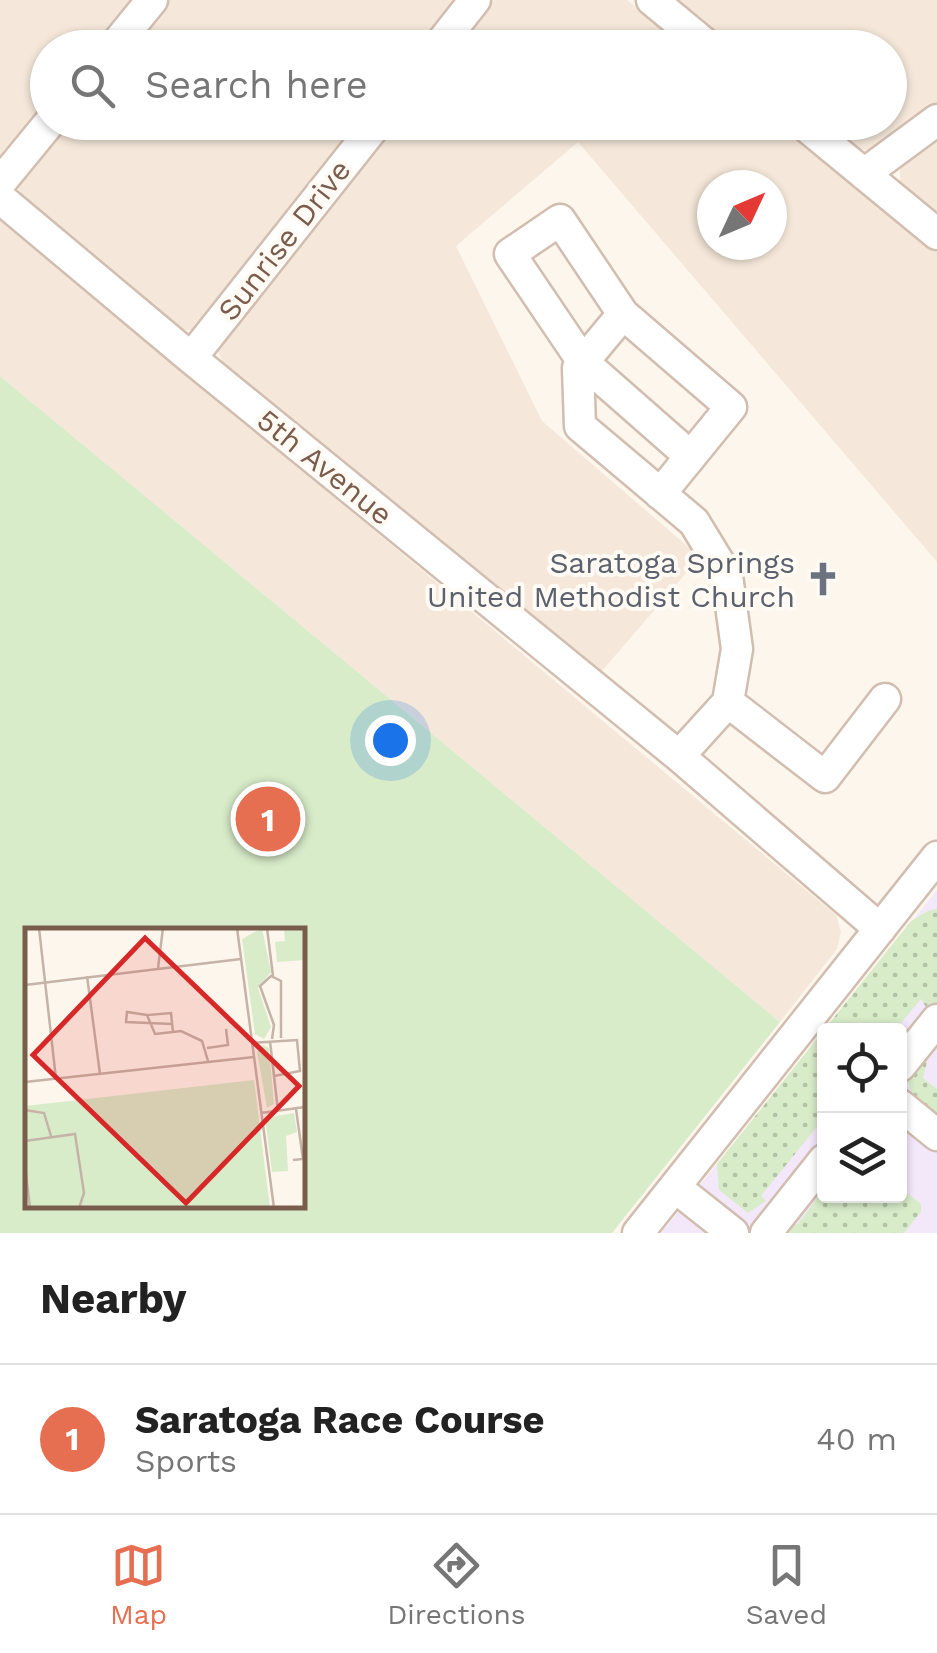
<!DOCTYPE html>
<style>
body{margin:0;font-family:"Work Sans",sans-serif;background:#f2f2f2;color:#222}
.controls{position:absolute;right:30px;bottom:30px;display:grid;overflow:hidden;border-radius:10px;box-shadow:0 2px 8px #0004}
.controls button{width:90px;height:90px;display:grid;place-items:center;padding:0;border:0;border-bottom:2px solid #e0e0e0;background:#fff;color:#222;font:50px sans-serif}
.compass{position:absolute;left:697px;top:170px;width:90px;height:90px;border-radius:50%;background:#fff;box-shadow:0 2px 8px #0004;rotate:46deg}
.you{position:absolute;left:390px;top:740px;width:35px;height:35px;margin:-25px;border:8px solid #fff;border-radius:50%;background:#1a73e8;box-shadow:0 0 0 15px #1a73e833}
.badge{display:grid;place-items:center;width:65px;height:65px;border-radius:50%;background:#e76f51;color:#fff;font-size:32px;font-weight:700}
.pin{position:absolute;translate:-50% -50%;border:5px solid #fff;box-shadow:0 2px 10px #0006}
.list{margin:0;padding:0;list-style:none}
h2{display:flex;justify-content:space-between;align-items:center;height:130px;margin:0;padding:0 40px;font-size:42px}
h2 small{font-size:32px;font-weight:400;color:#767676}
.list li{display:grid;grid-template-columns:65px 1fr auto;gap:30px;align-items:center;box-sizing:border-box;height:150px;padding:0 40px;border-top:2px solid #e0e0e0}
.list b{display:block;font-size:38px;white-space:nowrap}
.list p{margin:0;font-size:32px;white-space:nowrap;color:#767676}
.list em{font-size:32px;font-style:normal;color:#767676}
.icon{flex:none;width:55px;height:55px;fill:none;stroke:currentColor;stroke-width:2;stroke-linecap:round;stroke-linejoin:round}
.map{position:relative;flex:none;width:937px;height:1233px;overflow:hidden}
.search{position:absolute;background:#fff;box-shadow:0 2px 8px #0004;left:30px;right:30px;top:30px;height:110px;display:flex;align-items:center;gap:25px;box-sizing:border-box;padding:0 35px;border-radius:55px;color:#767676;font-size:38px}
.sheet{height:280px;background:#fff}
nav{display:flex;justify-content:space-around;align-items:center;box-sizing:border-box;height:140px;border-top:2px solid #e0e0e0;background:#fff;font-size:28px;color:#767676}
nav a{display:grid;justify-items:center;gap:5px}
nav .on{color:#e76f51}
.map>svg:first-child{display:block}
.residential{fill:#f5e8da;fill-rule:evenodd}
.education{fill:#f3e8fa;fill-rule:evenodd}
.grass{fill:url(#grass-dots)}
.green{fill:#d8ecc9;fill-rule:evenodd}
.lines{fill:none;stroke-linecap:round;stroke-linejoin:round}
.minor-casing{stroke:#d1beb0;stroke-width:35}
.minor{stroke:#fff;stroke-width:30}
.labels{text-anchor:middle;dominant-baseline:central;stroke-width:8;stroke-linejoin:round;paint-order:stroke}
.street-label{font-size:30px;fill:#7a5c4d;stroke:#fffaf3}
.worship-label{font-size:30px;fill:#5b616d;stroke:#fffaf3;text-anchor:end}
.inset-road{fill:none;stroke:#c5b3a7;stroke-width:2.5}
.view{fill:#d62828;fill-opacity:0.15;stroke:#d62828;stroke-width:5}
.inset-edge{fill:none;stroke:#7a5c4d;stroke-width:5}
</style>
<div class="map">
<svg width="937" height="1233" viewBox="0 0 937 1233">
<defs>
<pattern id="grass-dots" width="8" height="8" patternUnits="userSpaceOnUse" patternTransform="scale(2.5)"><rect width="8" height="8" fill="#d8ecc9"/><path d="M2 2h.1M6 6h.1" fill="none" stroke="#b4c2a5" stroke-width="1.8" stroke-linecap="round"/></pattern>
</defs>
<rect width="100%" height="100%" fill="#fdf6ec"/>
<path class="residential" d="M 0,0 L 137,0 L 98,47 L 48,48 L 47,108 L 8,156 L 0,159 Z
M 166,0 L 463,0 L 425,47 L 127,48 Z
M 494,0 L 627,0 L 685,47 L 456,48 Z
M 668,0 L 937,0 L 937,106 L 871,150 L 857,149 L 820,123 L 890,122 L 890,48 L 727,47 Z
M 64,123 L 365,123 L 205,324 L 192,330 L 182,330 L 23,198 L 18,187 L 22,173 Z
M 396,123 L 778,123 L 937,252 L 937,562 L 578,142 L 456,246 L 542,421 L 700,557 L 602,671 L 223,363 L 218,351 L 219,343 ZM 712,185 L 772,185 L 772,245 L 712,245 Z
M 937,134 L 937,216 L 907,191 L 900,181 L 900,169 L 911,153 Z
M 0,219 L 836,915 L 841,932 L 837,949 L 780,1022 L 0,376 Z"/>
<path class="education" d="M 937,890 L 937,1233 L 661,1233 L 717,1164 ZM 824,1030 L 900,1030 L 900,1196 L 824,1196 Z"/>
<path class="grass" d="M 937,909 L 937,1005 L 930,1014 L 921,999 L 895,1030 L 824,1030 L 824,1118 L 761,1196 L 766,1201 L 748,1213 L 719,1190 L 717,1164 L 911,921 L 928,911 Z
M 923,1055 L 928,1058 L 923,1078 L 937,1089 L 937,1114 C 909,1091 897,1087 923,1055 Z
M 900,1187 L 921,1204 L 921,1212 L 904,1233 L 783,1233 L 789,1220 L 797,1225 L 824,1189 L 824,1196 L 900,1196 Z"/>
<path class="green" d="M 0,376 L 780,1022 L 612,1233 L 0,1233 ZM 28,931 L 302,931 L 302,1206 L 28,1206 Z"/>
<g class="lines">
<g class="minor-casing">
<path id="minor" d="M 652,0 L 710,48
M 113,48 L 152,0
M 437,48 L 475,0
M 801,122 L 937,234
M 864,174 L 937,120
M 0,183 L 50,122
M 0,198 L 191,358 L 679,756 L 880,929
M 623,314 L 560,220 L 510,254 L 583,362 L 690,456
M 191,358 L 378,122
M 660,494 L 731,407 L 623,314 L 578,368 L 580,426 L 694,522 L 727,576 L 737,649 L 728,702 L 679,756
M 728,702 L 825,777 L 885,699
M 900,1066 L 937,1020
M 900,1105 L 937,1135
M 675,1187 L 733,1233
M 638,1233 L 937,857
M 766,1233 L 824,1160"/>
</g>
<use href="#minor" class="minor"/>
</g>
<defs>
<g id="church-bare" transform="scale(2.7)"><path d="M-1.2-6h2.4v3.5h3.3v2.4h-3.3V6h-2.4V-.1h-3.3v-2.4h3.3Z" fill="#6b7280" stroke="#fffaf3" stroke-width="2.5" paint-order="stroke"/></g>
</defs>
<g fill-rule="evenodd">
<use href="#church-bare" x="823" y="579"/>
</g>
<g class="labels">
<g class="street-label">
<text transform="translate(284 240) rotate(-52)">Sunrise Drive</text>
<text transform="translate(325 467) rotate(39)">5th Avenue</text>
</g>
<g class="worship-label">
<text x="795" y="562">Saratoga Springs<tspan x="795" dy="34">United Methodist Church</tspan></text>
</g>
</g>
<g transform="translate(25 928)">
<rect width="280" height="280" fill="#fdf6ec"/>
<path d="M 237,0 L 246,44 L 233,60 L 246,99 L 239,111 L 230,106 L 217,11 ZM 259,0 L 280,0 L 280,32 L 252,34 L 250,14 L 260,13 ZM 238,117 L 244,120 L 249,176 L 242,180 L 232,124 ZM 269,185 L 272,204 L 261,208 L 263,243 L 247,244 L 240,190 Z" fill="#d8ecc9"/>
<path d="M 229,152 L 245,280 L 0,280 L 0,178 Z" fill="#d8ecc9"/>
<path class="inset-road" d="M 14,0 L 31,151M 212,0 L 249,280M 242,0 L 248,48M 133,40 L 138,0M 62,48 L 75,146M 0,57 L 216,31M 122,87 L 102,84 L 101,94 L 147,96M 148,104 L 146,85 L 122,87 L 130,106 L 148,104 L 156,103 L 177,113 L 183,133M 247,111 L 249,97 L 235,58 L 246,48 L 256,53 L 256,110M 245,113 L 253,183M 227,115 L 272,112 L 275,143 L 249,148M 182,120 L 203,117 L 201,101M 0,154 L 229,129M 0,182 L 19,185 L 26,208M 236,185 L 280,179M 0,213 L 50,206 L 59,265 L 54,280M 268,232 L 278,231 L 271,181M 0,238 L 5,280"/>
<path class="view" d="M 120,10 L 274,158 L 161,275 L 8,127 Z"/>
<rect width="280" height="280" class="inset-edge"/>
</g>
</svg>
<div class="controls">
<button><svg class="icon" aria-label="locate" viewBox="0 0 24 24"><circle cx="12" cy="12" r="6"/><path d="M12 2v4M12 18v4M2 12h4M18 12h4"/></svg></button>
<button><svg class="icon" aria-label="layers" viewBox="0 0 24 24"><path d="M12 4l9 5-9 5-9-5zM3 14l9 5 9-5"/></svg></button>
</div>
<svg class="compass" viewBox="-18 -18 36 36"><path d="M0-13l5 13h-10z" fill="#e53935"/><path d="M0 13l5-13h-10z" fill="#767676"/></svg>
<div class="you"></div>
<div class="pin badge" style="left:268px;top:819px">1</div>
<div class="search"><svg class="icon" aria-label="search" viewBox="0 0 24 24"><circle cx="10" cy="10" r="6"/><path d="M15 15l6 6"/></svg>Search here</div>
</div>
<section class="sheet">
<h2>Nearby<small></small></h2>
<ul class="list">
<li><span class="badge">1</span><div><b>Saratoga Race Course</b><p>Sports</p></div><em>40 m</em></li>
</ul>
</section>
<nav>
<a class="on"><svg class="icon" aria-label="map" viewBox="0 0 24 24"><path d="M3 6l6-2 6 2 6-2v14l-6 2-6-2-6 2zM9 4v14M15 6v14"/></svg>Map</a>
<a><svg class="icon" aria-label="directions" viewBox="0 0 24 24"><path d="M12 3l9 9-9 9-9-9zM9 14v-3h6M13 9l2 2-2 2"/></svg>Directions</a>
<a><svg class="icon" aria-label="saved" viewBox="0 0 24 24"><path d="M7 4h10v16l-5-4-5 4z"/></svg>Saved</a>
</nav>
